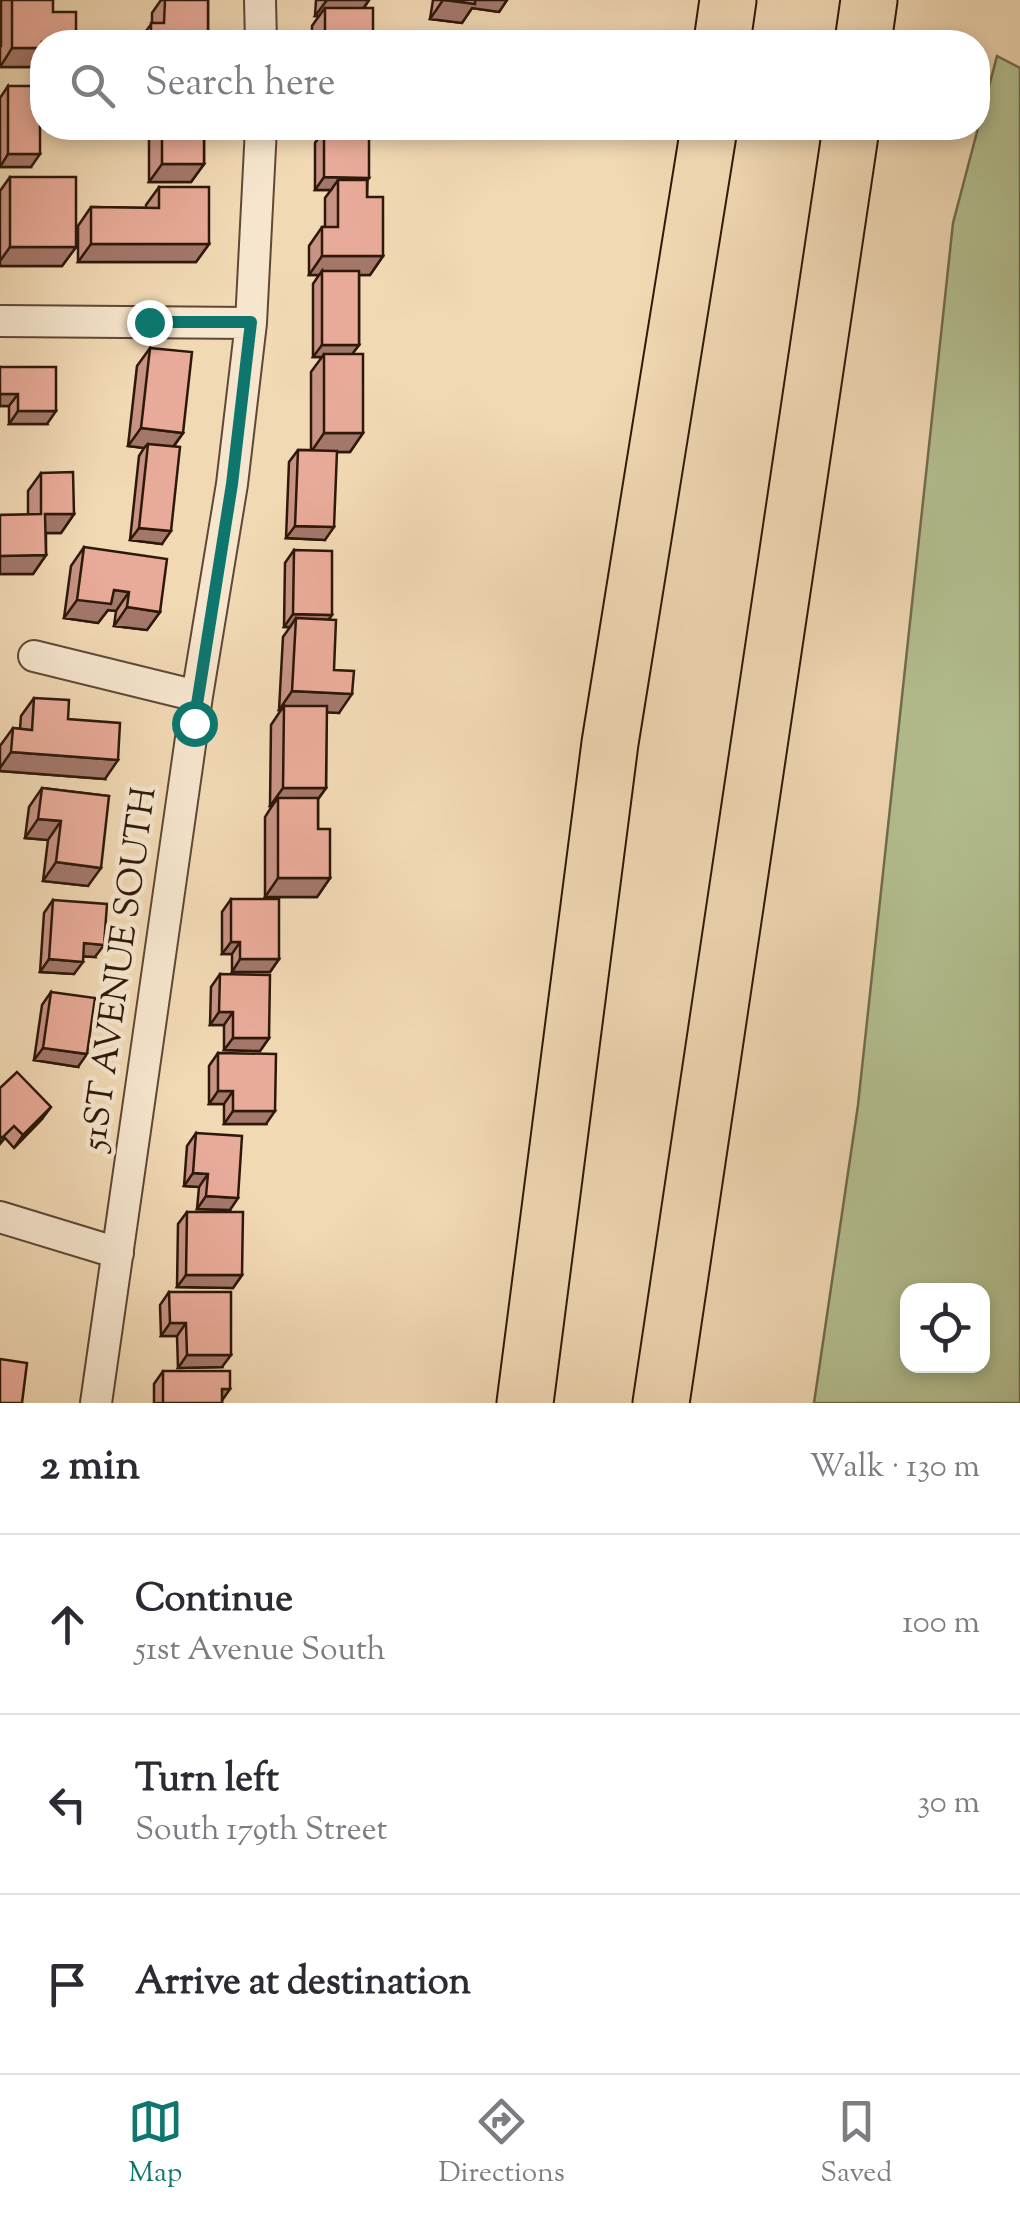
<!DOCTYPE html>
<meta charset="utf-8">
<style>
body{margin:0;font-family:"Sorts Mill Goudy",serif;background:#f7f7f7;color:#2b2b33}
.controls{position:absolute;right:30px;bottom:30px;display:grid;overflow:hidden;border-radius:20px;box-shadow:0 5px 15px #0003}
.controls button{width:90px;height:90px;display:grid;place-items:center;padding:0;border:0;border-bottom:2px solid #e1e1e2;background:#fff;color:#2b2b33;font:50px sans-serif}
.stop{position:absolute;width:30px;height:30px;margin:-22px;border:8px solid #0f766e;border-radius:50%;background:#fff}
.stop.end{background:#0f766e;border-color:#fff;box-shadow:0 2px 10px #0008}
.list{margin:0;padding:0;list-style:none}
h2{display:flex;justify-content:space-between;align-items:center;height:130px;margin:0;padding:0 40px;font-size:42px}
h2 small{font-size:32px;font-weight:400;color:#7c7c81}
.list li{display:grid;grid-template-columns:65px 1fr auto;gap:30px;align-items:center;box-sizing:border-box;height:180px;padding:0 40px;border-top:2px solid #e1e1e2}
.list b{display:block;font-size:38px;white-space:nowrap}
.list p{margin:0;font-size:32px;white-space:nowrap;color:#7c7c81}
.list em{font-size:32px;font-style:normal;color:#7c7c81}
.icon{flex:none;width:55px;height:55px;fill:none;stroke:currentColor;stroke-width:2;stroke-linecap:round;stroke-linejoin:round}
.map{position:relative;flex:none;width:1020px;height:1403px;overflow:hidden}
.search{position:absolute;background:#fff;box-shadow:0 5px 15px #0003;left:30px;right:30px;top:30px;height:110px;display:flex;align-items:center;gap:25px;box-sizing:border-box;padding:0 35px;border-radius:40px;color:#7c7c81;font-size:38px}
.sheet{height:670px;background:#fff}
nav{display:flex;justify-content:space-around;align-items:center;box-sizing:border-box;height:140px;border-top:2px solid #e1e1e2;background:#fff;font-size:28px;color:#7c7c81}
nav a{display:grid;justify-items:center;gap:5px}
nav .on{color:#0f766e}
.map>svg:first-child{display:block}
.green{fill:#b4c091;stroke:#716c4e;stroke-width:2.5;fill-rule:evenodd}
.lines{fill:none;stroke-linecap:round;stroke-linejoin:round}
.minor-casing{stroke:#5f4834;stroke-width:34}
.motorway-casing{stroke:#2e180a;stroke-width:59}
.minor{stroke:#f6e6ce;stroke-width:30}
.motorway{stroke:#f1d9b4;stroke-width:55}
.wall{fill:#c89384;stroke:#2e180a;stroke-width:2.5}
.shaded-wall{fill:#a3786b;stroke:#2e180a;stroke-width:2.5}
.building{fill:#e9ab99;stroke:#2e180a;stroke-width:2.5}
.route{stroke:#0f766e;stroke-width:12}
.labels{text-anchor:middle;dominant-baseline:central;stroke-width:9;stroke-linejoin:round;paint-order:stroke}
.street-label{font-size:35px;fill:#2e180a;stroke:#f6e6ce}
</style>
<div class="map">
<svg width="1020" height="1403" viewBox="0 0 1020 1403">
<rect width="100%" height="100%" fill="#f1d9b4"/>
<filter id="stains"><feTurbulence type="fractalNoise" baseFrequency=".002" numOctaves="4"/><feColorMatrix values="0 0 0 0 .2 0 0 0 0 .09 0 0 0 0 .02 0 0 0 .5 -.17"/></filter>
<radialGradient id="worn" r=".72"><stop offset=".6" stop-color="#630" stop-opacity="0"/><stop offset="1" stop-color="#630" stop-opacity=".3"/></radialGradient>
<path class="green" d="M 997,56 L 1020,68 L 1020,1403 L 814,1403 L 858,1105 L 953,223 ZM 908,1290 L 982,1290 L 982,1366 L 908,1366 Z"/>
<g class="lines">
<g class="minor-casing">
<path id="minor" d="M 260,0 L 261,42
M 0,321 L 251,323
M 34,656 L 197,696
M 0,1217 L 118,1253
M 96,1403 L 197,696 L 232,484 L 251,323 L 261,128"/>
</g>
<g class="motorway-casing">
<path id="motorway" d="M 722,42 L 728,0
M 863,42 L 869,0
M 525,1403 L 610,743 L 709,128
M 661,1403 L 851,128"/>
</g>
<use href="#minor" class="minor"/>
<use href="#motorway" class="motorway"/>
</g>
<path class="wall" d="M 0,0 L 53,0 L 42,67 L 0,67 Z
M 161,0 L 208,0 L 208,42 L 138,42 L 152,23 L 152,13 Z
M 316,0 L 369,0 L 364,8 L 373,42 L 312,42 L 312,26 L 319,16 L 315,16 Z
M 433,0 L 507,0 L 499,12 L 472,8 L 462,23 L 430,19 Z
M 8,86 L 31,167 L 0,167 L 0,98 Z
M 149,128 L 204,128 L 204,164 L 191,182 L 149,182 Z
M 330,128 L 369,128 L 367,197 L 383,256 L 370,275 L 359,275 L 359,345 L 352,354 L 363,433 L 350,452 L 337,452 L 325,540 L 286,538 L 289,462 L 298,450 L 311,450 L 311,372 L 322,357 L 313,357 L 313,284 L 319,275 L 309,275 L 309,246 L 322,227 L 325,227 L 325,198 L 331,190 L 315,190 L 315,143 L 324,130 L 330,130 Z
M 10,177 L 76,247 L 62,266 L 0,266 L 0,191 Z
M 159,187 L 209,244 L 196,262 L 78,262 L 78,226 L 91,207 L 146,208 L 146,205 Z
M 150,348 L 183,433 L 174,446 L 162,544 L 130,540 L 139,456 L 144,448 L 128,446 L 137,366 Z
M 0,367 L 47,424 L 9,424 L 9,406 L 0,406 Z
M 41,473 L 74,514 L 61,533 L 46,533 L 46,555 L 33,574 L 0,574 L 0,515 L 28,515 L 28,491 Z
M 84,547 L 160,612 L 147,630 L 114,626 L 116,611 L 108,610 L 98,623 L 64,618 L 71,566 Z
M 294,550 L 328,620 L 339,713 L 326,712 L 326,788 L 318,799 L 318,829 L 330,878 L 317,897 L 265,897 L 265,817 L 272,806 L 270,806 L 271,725 L 281,710 L 279,710 L 283,637 L 290,627 L 284,627 L 285,563 Z
M 34,698 L 68,719 L 105,779 L 0,771 L 0,746 L 13,728 L 20,729 L 21,716 Z
M 42,788 L 109,796 L 88,886 L 43,881 L 48,840 L 25,838 L 29,807 Z
M 231,899 L 279,959 L 270,972 L 232,972 L 232,954 L 222,954 L 222,912 Z
M 53,900 L 95,957 L 83,956 L 74,974 L 40,972 L 44,913 Z
M 220,974 L 269,1038 L 260,1051 L 224,1050 L 224,1025 L 210,1025 L 211,987 Z
M 51,992 L 78,1067 L 34,1060 L 42,1005 Z
M 218,1053 L 266,1124 L 224,1124 L 224,1104 L 209,1104 L 209,1066 Z
M 0,1088 L 42,1119 L 14,1148 L 5,1138 L 0,1144 Z
M 196,1133 L 230,1210 L 197,1209 L 199,1187 L 184,1186 L 187,1146 Z
M 187,1212 L 242,1275 L 233,1288 L 177,1287 L 178,1224 Z
M 169,1292 L 222,1367 L 178,1368 L 177,1336 L 161,1336 L 160,1305 Z
M 163,1371 L 222,1400 L 222,1403 L 154,1403 L 154,1384 Z"/>
<path class="shaded-wall" d="M 327,0 L 369,0 L 357,17 L 325,8 L 319,16 L 315,16 Z
M 443,0 L 507,0 L 499,12 L 472,8 L 462,23 L 430,19 Z
M 12,48 L 42,48 L 42,67 L 0,67 Z
M 8,154 L 40,154 L 31,167 L 0,167 Z
M 162,164 L 204,164 L 191,182 L 149,182 Z
M 324,177 L 369,178 L 360,190 L 338,180 L 331,190 L 315,190 Z
M 91,244 L 209,244 L 196,262 L 78,262 Z
M 10,247 L 76,247 L 62,266 L 0,266 L 0,261 Z
M 322,256 L 383,256 L 370,275 L 322,275 L 322,271 L 319,275 L 309,275 Z
M 322,345 L 359,345 L 350,357 L 324,354 L 322,357 L 313,357 Z
M 0,394 L 18,394 L 9,406 L 0,406 Z
M 18,411 L 56,411 L 47,424 L 9,424 Z
M 141,428 L 183,433 L 170,451 L 148,444 L 144,448 L 128,446 Z
M 324,433 L 363,433 L 350,452 L 311,452 Z
M 45,514 L 74,514 L 61,533 L 32,533 Z
M 295,526 L 334,527 L 325,540 L 286,538 Z
M 139,528 L 171,531 L 162,544 L 130,540 Z
M 46,555 L 33,574 L 0,574 L 0,556 Z
M 114,590 L 129,592 L 116,611 L 108,610 L 98,623 L 64,618 L 77,600 Z
M 127,607 L 160,612 L 147,630 L 114,626 Z
M 293,614 L 332,615 L 323,627 L 296,618 L 290,627 L 284,627 Z
M 292,691 L 352,694 L 339,713 L 284,710 L 284,706 L 281,710 L 279,710 Z
M 11,752 L 118,760 L 105,779 L 0,771 L 0,768 Z
M 283,788 L 326,788 L 313,806 L 278,798 L 272,806 L 270,806 Z
M 38,819 L 61,821 L 48,840 L 25,838 Z
M 56,862 L 101,868 L 88,886 L 43,881 Z
M 278,878 L 330,878 L 317,897 L 265,897 Z
M 231,942 L 240,942 L 232,954 L 222,954 Z
M 84,943 L 104,945 L 95,957 L 75,956 Z
M 49,959 L 83,962 L 74,974 L 40,972 Z
M 240,959 L 279,959 L 270,972 L 232,972 Z
M 219,1012 L 233,1012 L 224,1025 L 210,1025 Z
M 233,1038 L 269,1038 L 260,1051 L 224,1050 Z
M 43,1048 L 87,1054 L 78,1067 L 34,1060 Z
M 218,1091 L 233,1091 L 224,1104 L 209,1104 Z
M 51,1107 L 42,1119 L 14,1148 L 23,1135 Z
M 233,1111 L 275,1111 L 266,1124 L 224,1124 Z
M 193,1173 L 208,1174 L 199,1187 L 184,1186 Z
M 206,1196 L 238,1198 L 230,1210 L 197,1209 Z
M 186,1275 L 242,1275 L 233,1288 L 177,1287 Z
M 170,1323 L 186,1323 L 177,1336 L 161,1336 Z
M 187,1355 L 231,1355 L 222,1367 L 178,1368 Z
M 222,1389 L 230,1389 L 221,1402 Z"/>
<path class="building" d="M 0,0 L 1,0 L 1,46 L 0,46 Z
M 12,0 L 53,0 L 53,12 L 76,12 L 76,42 L 42,42 L 42,48 L 12,48 Z
M 165,0 L 208,0 L 208,42 L 151,42 L 151,23 L 164,23 Z
M 444,0 L 475,0 L 475,4 Z
M 325,8 L 373,8 L 373,42 L 325,42 Z
M 8,86 L 40,86 L 40,154 L 8,154 Z
M 162,128 L 204,128 L 204,164 L 162,164 Z
M 339,128 L 369,128 L 369,178 L 324,177 L 324,130 L 339,130 Z
M 10,177 L 76,177 L 76,247 L 10,247 Z
M 338,180 L 367,180 L 367,197 L 383,197 L 383,256 L 322,256 L 322,227 L 338,227 Z
M 159,187 L 209,187 L 209,244 L 91,244 L 91,207 L 159,208 Z
M 322,271 L 359,271 L 359,345 L 322,345 Z
M 150,348 L 192,352 L 183,433 L 141,428 Z
M 324,354 L 363,354 L 363,433 L 324,433 Z
M 0,367 L 56,367 L 56,411 L 18,411 L 18,394 L 0,394 Z
M 148,444 L 180,447 L 171,531 L 139,528 Z
M 298,450 L 337,451 L 334,527 L 295,526 Z
M 73,472 L 74,514 L 45,514 L 46,555 L 0,556 L 0,515 L 41,514 L 41,473 Z
M 84,547 L 167,559 L 160,612 L 127,607 L 129,592 L 114,590 L 111,604 L 77,600 Z
M 294,550 L 332,551 L 332,615 L 293,614 Z
M 296,618 L 336,620 L 334,670 L 354,671 L 352,694 L 292,691 Z
M 34,698 L 69,700 L 68,719 L 120,723 L 118,760 L 11,752 L 13,728 L 32,730 Z
M 284,706 L 327,706 L 326,788 L 283,788 Z
M 42,788 L 109,796 L 101,868 L 56,862 L 61,821 L 38,819 Z
M 278,798 L 318,798 L 318,829 L 330,829 L 330,878 L 278,878 Z
M 231,899 L 279,899 L 279,959 L 240,959 L 240,942 L 231,942 Z
M 53,900 L 107,904 L 104,945 L 84,943 L 83,962 L 49,959 Z
M 220,974 L 270,975 L 269,1038 L 233,1038 L 233,1012 L 219,1012 Z
M 51,992 L 95,998 L 87,1054 L 43,1048 Z
M 218,1053 L 276,1054 L 275,1111 L 233,1111 L 233,1091 L 218,1091 Z
M 17,1072 L 51,1107 L 23,1135 L 14,1126 L 2,1138 L 0,1136 L 0,1088 Z
M 196,1133 L 242,1136 L 238,1198 L 206,1196 L 208,1174 L 193,1173 Z
M 187,1212 L 243,1212 L 242,1275 L 186,1275 Z
M 169,1292 L 231,1292 L 231,1355 L 187,1355 L 186,1323 L 170,1323 Z
M 0,1359 L 27,1363 L 22,1403 L 0,1403 Z
M 163,1371 L 230,1371 L 230,1389 L 222,1389 L 222,1403 L 163,1403 Z"/>
<g class="lines">
<path class="route" d="M 149,322 L 251,322 L 232,484 L 194,723"/>
</g>
<g class="labels">
<g class="street-label">
<text transform="translate(121 969) rotate(-82)">51ST AVENUE SOUTH</text>
</g>
</g>
<rect width="100%" height="100%" filter="url(#stains)"/>
<rect width="100%" height="100%" fill="url(#worn)"/>
</svg>
<div class="controls">
<button><svg class="icon" aria-label="locate" viewBox="0 0 24 24"><circle cx="12" cy="12" r="6"/><path d="M12 2v4M12 18v4M2 12h4M18 12h4"/></svg></button>
</div>
<div class="stop" style="left:194px;top:723px"></div>
<div class="stop end" style="left:149px;top:322px"></div>
<div class="search"><svg class="icon" aria-label="search" viewBox="0 0 24 24"><circle cx="10" cy="10" r="6"/><path d="M15 15l6 6"/></svg>Search here</div>
</div>
<section class="sheet">
<h2>2 min<small>Walk · 130 m</small></h2>
<ul class="list">
<li><svg class="icon" aria-label="ahead" viewBox="0 0 24 24"><path d="M12 20V5M6 11l6-6 6 6"/></svg><div><b>Continue</b><p>51st Avenue South</p></div><em>100 m</em></li>
<li><svg class="icon" aria-label="left" viewBox="0 0 24 24"><path d="M17 20v-9H6M10 6l-5 5 5 5"/></svg><div><b>Turn left</b><p>South 179th Street</p></div><em>30 m</em></li>
<li><svg class="icon" aria-label="arrive" viewBox="0 0 24 24"><path d="M6 21V4h12l-3 4 3 4H6"/></svg><div><b>Arrive at destination</b></div></li>
</ul>
</section>
<nav>
<a class="on"><svg class="icon" aria-label="map" viewBox="0 0 24 24"><path d="M3 6l6-2 6 2 6-2v14l-6 2-6-2-6 2zM9 4v14M15 6v14"/></svg>Map</a>
<a><svg class="icon" aria-label="directions" viewBox="0 0 24 24"><path d="M12 3l9 9-9 9-9-9zM9 14v-3h6M13 9l2 2-2 2"/></svg>Directions</a>
<a><svg class="icon" aria-label="saved" viewBox="0 0 24 24"><path d="M7 4h10v16l-5-4-5 4z"/></svg>Saved</a>
</nav>
